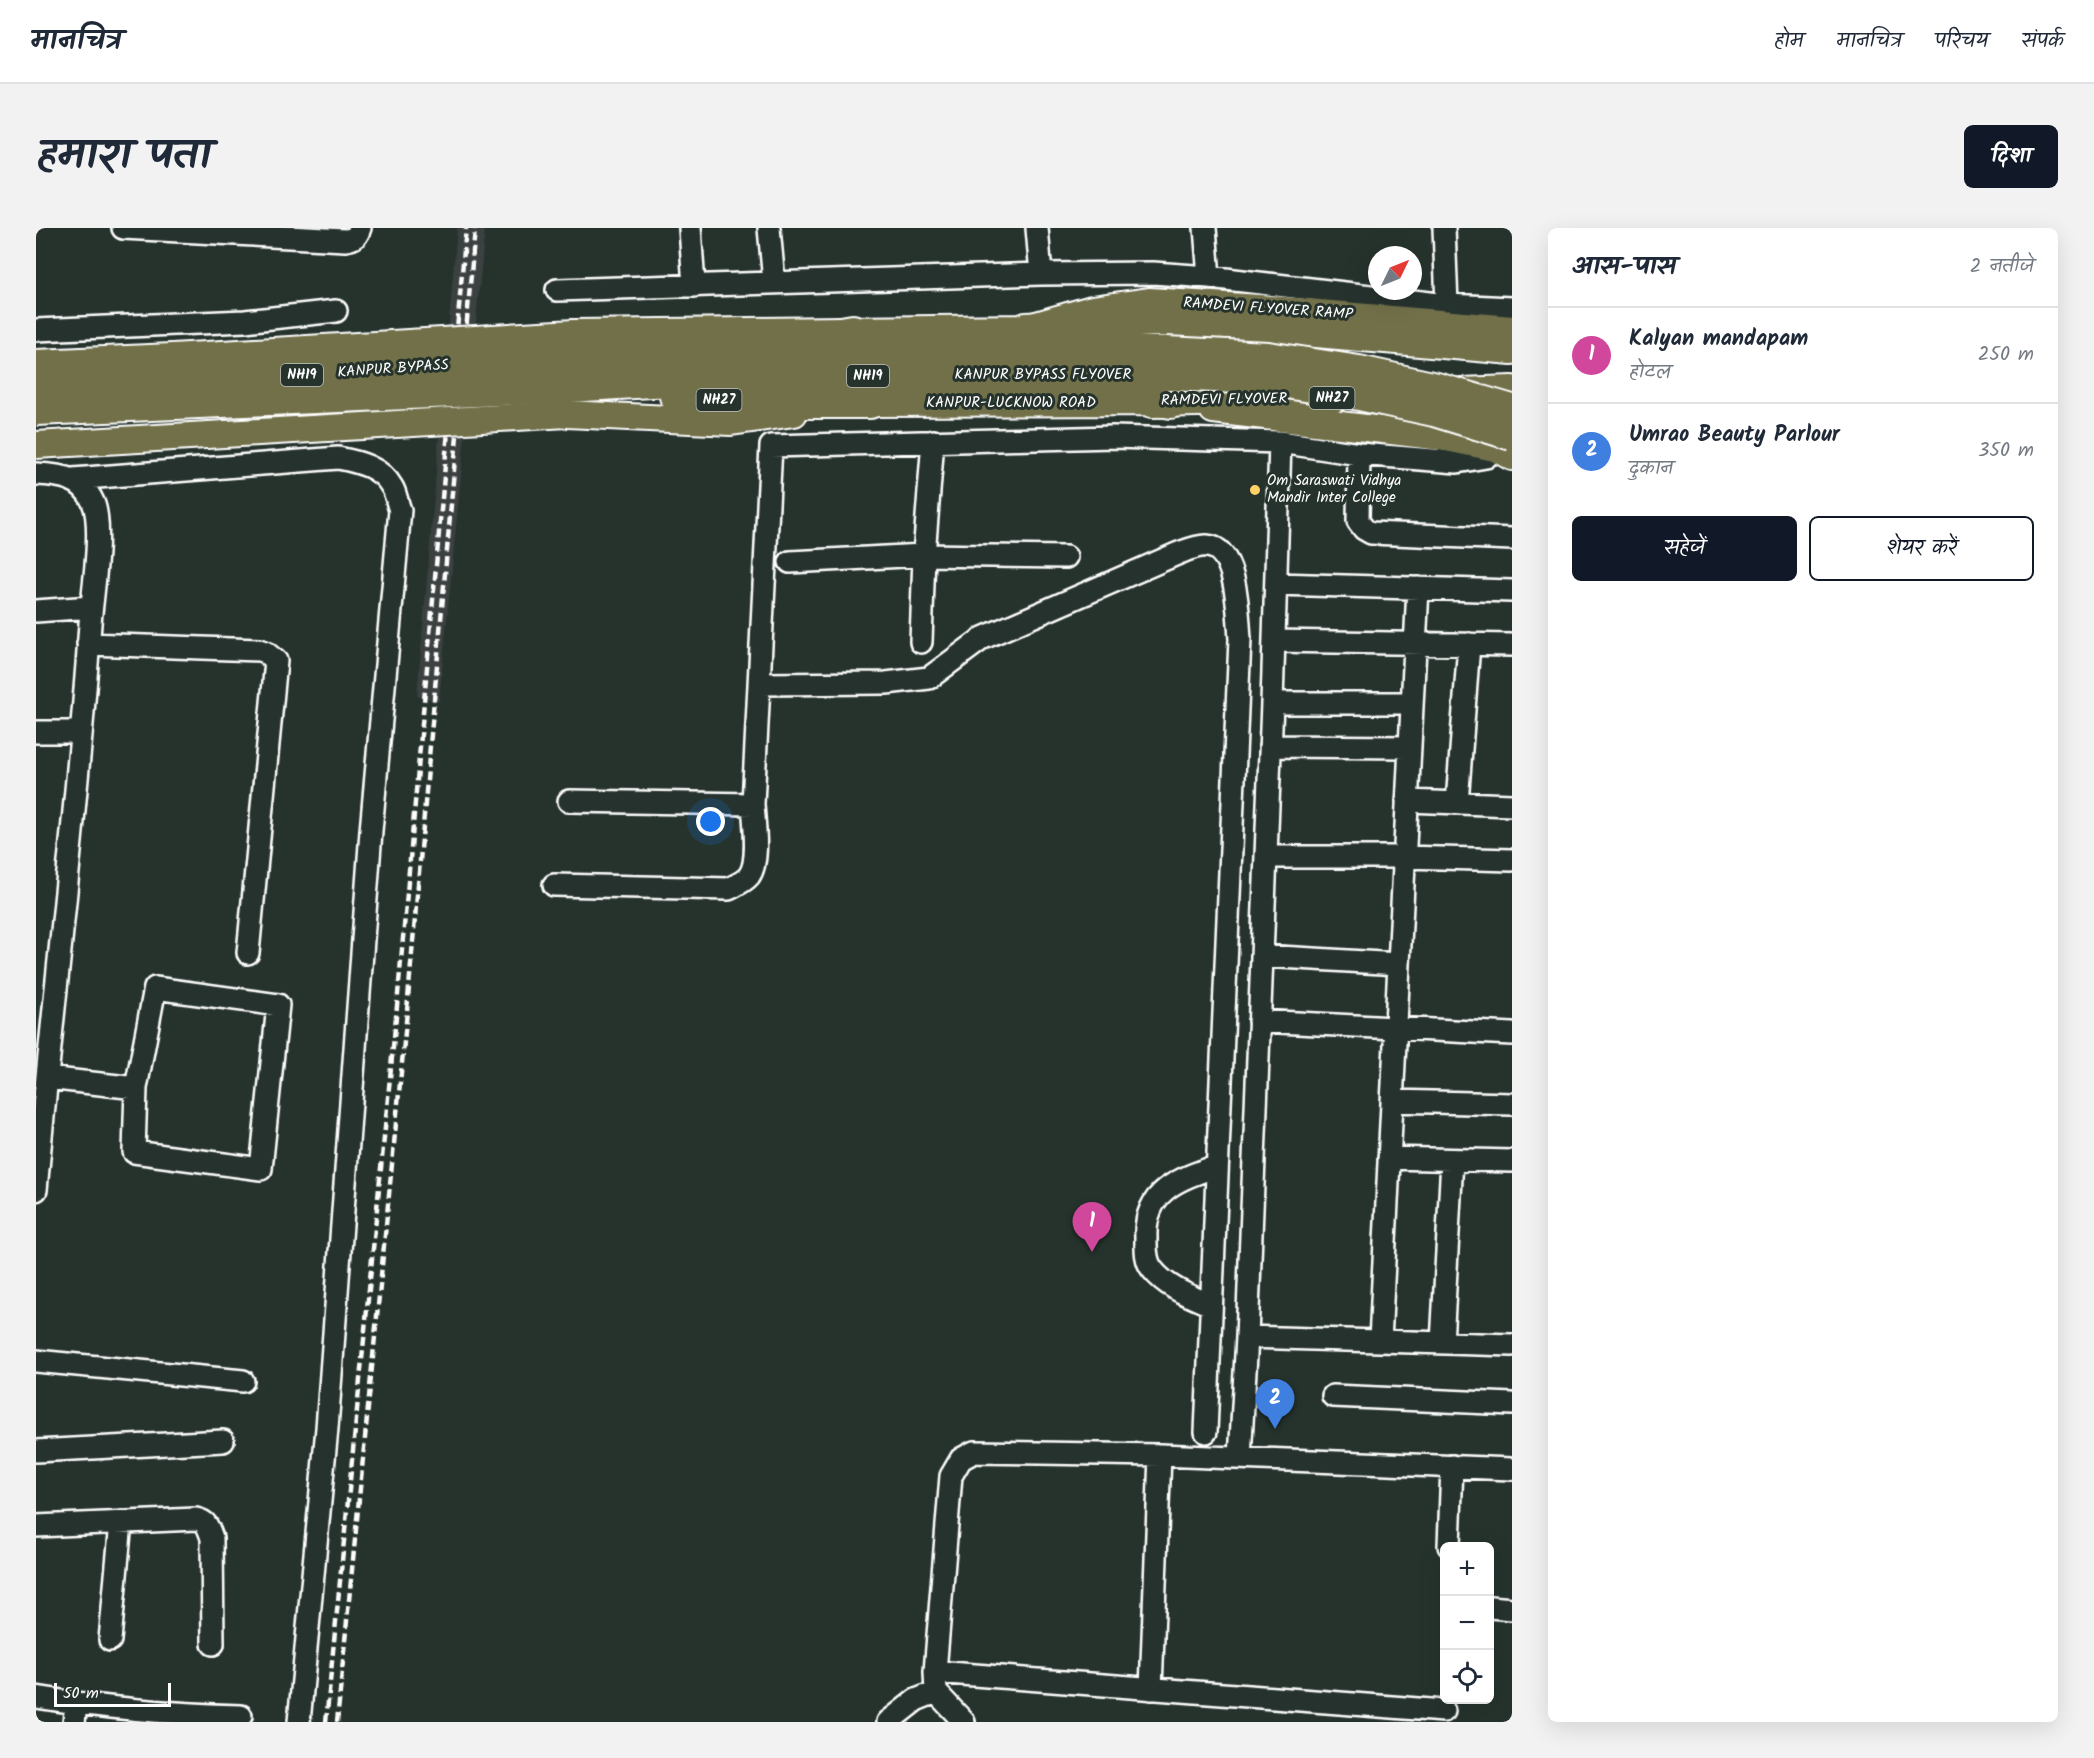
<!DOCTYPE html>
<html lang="hi">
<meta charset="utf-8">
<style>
body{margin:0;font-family:Kalam,"Playpen Sans Deva",sans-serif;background:#f2f2f3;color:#1f2937}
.controls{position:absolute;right:18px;bottom:18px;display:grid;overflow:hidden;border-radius:9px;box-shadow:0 6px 24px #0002}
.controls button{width:54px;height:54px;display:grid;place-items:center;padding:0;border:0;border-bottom:2px solid #e0e1e3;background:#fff;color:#1f2937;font:30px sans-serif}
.compass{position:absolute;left:1332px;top:18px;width:54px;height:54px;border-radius:50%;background:#fff;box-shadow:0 6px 24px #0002;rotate:47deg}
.scale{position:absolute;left:18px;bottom:15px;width:117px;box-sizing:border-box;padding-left:6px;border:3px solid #fff;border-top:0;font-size:16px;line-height:21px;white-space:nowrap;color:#fff;-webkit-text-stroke:4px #26332d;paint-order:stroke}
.you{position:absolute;left:675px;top:594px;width:21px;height:21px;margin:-15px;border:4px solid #fff;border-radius:50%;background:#1a73e8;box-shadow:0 0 0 9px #1a73e833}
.badge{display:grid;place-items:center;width:39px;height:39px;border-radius:50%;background:#111827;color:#fff;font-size:20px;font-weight:700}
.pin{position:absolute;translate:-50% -50px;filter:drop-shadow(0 2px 3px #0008)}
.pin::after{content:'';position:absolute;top:32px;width:21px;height:18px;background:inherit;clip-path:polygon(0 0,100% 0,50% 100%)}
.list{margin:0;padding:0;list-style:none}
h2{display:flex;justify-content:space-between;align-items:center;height:78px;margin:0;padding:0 24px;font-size:26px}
h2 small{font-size:20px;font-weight:400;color:#747a83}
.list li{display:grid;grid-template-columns:39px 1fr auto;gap:18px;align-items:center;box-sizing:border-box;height:96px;padding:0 24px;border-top:2px solid #e0e1e3}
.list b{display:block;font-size:22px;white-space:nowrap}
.list p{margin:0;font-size:20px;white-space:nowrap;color:#747a83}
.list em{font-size:20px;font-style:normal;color:#747a83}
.actions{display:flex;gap:12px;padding:18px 24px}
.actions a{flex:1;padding:14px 0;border:2px solid #111827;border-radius:9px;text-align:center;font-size:21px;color:#111827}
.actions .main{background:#111827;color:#fff}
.icon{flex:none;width:33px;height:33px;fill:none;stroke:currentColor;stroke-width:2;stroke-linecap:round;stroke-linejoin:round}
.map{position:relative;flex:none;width:1476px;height:1494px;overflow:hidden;border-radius:9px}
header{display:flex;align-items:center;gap:36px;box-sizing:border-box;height:84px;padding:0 30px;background:#fff;border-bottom:2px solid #e0e1e3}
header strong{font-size:28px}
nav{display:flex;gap:33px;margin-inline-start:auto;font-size:21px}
.intro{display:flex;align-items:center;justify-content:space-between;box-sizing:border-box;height:144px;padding:0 36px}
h1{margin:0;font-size:42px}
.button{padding:15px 27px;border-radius:9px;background:#111827;color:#fff;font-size:21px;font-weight:700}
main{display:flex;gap:36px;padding:0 36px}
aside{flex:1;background:#fff;border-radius:9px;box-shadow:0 6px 24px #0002}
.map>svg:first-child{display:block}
.built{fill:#3b413f}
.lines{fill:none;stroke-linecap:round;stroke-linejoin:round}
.minor-casing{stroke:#fff;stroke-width:26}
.major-casing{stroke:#fff;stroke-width:30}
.highway-casing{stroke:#fff;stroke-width:34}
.minor{stroke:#26332d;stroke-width:21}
.major{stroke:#71704a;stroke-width:26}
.highway{stroke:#71704a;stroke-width:30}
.rail{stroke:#fff;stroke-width:4.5;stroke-dasharray:9 4.5;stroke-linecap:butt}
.major-bridge-casing{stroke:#fff;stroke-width:30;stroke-linecap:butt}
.highway-bridge-casing{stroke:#fff;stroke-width:34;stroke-linecap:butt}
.major-bridge{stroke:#71704a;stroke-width:26}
.highway-bridge{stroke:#71704a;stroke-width:30}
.poi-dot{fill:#ffd166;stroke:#26332d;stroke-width:2}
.labels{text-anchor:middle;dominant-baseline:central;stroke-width:6;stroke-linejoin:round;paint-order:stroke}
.shield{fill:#26332d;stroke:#bec2c0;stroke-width:1.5}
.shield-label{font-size:14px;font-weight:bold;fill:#fff}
.street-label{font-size:15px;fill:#fff;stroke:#26332d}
.poi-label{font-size:15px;fill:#fff;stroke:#26332d;text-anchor:start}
</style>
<header>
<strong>मानचित्र</strong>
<nav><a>होम</a><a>मानचित्र</a><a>परिचय</a><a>संपर्क</a></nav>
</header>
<div class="intro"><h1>हमारा पता</h1><a class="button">दिशा</a></div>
<main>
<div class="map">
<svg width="1476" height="1494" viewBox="0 0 1476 1494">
<rect width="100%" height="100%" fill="#26332d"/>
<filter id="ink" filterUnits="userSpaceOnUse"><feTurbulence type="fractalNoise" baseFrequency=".0167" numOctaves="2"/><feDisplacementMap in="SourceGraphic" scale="12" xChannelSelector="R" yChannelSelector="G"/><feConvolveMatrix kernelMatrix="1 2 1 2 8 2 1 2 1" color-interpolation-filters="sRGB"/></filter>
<g filter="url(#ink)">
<path class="built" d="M 421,0 L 449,0 L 403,473 L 381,468 Z"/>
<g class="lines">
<g class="minor-casing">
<path id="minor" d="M 87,0 L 309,12 C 318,11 321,9 324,0
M 654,0 L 658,58
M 733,0 L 738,54
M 1001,0 L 1005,46
M 1169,0 L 1173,49
M 1408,0 L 1411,77
M 521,62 L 1005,46 L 1117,45 L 1173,49 L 1411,77 L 1476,80
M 0,102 L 209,93 L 300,83
M 897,213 L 888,327 L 1030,329
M 1323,226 L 1322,293 L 1328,301 L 1335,305 L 1476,311
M 0,246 C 24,247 46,249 57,274 C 68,298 56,368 54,396 C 41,585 17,774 0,962
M 37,251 L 302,230 C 323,234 345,239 356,259 C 360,265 361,275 364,282 L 335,603 L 291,1200 L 263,1494
M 754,334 L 888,327 L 885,414
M 1241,356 L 1476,363
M 0,383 L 55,379
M 1238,413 L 1476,417
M 52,416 L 223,422 L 229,424 L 240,433 L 212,725
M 723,456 L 850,455 L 893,450 L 947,410 L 1143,325 C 1151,322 1163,317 1171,318 C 1202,320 1202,388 1204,411 L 1170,1204
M 1236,475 L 1376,475
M 0,504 L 45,504
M 1234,518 L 1374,519
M 533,573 L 717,576
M 1371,573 L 1476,577
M 1421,575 L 1433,416
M 1230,629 L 1368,629 L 1476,632
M 518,657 L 693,661 C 700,657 708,654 713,648 C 724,633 718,594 717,576 L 735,218 L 1077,209 L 1244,214 L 1323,226 L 1421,234 L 1450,229 L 1459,220
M 1226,728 L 1363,736
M 1223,793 L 1476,806
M 11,850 L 100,860 L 119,760 L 242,777 L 225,941 L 98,924 L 100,860
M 1356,873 L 1476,876
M 1353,930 L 1476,933
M 1175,1077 C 1154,1068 1131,1060 1116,1041 C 1109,1032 1110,1020 1110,1010 C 1108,962 1143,951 1181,938
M 1211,1109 L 1476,1117
M 1344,1113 L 1382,360
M 1406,1115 L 1416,932
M 0,1133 L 207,1153
M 1297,1168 L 1476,1176
M 0,1223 L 187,1213
M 1204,1230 L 1211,1109 L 1236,475 L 1244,214
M 0,1298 L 160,1291 C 171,1293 172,1299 176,1310 L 177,1416
M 1413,1318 L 1416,1238
M 1454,1379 L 1476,1381
M 74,1412 L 85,1294
M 899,1444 L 1408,1483
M 1115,1461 L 1124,1227
M 0,1469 C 68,1480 137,1486 205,1488
M 38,1494 L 40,1476
M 852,1494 L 880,1472 L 900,1464
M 928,1494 L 900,1464 L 899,1444 L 915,1248 L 925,1231 L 938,1224 L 1124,1227 L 1476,1241"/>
</g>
<g class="major-casing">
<path id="major" d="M 538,105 L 990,100 L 1056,81 L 1113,73 L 1224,80 L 1476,101
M 815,177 L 834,175 L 1116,174 L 1135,177
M 1177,182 L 1406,209 L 1459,220 L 1476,229
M 531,186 L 695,194 L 758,185"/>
</g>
<g class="highway-casing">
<path id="highway" d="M 990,100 L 1121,93 L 1175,95 L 1476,121
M 770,110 L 817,102
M 533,130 L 678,124 L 1130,124
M 532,159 L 683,150 L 1131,147
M 1425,165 L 1476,163
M 639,168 L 714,175 L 834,175
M 1116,174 L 1296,170"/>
</g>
<use href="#minor" class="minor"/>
<use href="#major" class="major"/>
<use href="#highway" class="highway"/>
<path class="rail" d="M 290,1494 L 360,789 L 430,0
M 301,1494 L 370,794 L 439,0"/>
<g class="major-bridge-casing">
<path id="major-bridge" d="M 0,135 L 136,129 L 538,105
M 0,217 L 531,186"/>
</g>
<g class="highway-bridge-casing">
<path id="highway-bridge" d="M 1130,124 L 1232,129 L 1323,143 L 1401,160 L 1476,182
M 1131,147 L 1225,151 L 1314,165 L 1398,183 L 1476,207
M 0,159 L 211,151 L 533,130
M 0,182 L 532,159"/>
</g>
<use href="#major-bridge" class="major-bridge"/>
<use href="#highway-bridge" class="highway-bridge"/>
</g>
</g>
<circle class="poi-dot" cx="1219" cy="262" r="6"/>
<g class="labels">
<g class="shield">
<rect x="245" y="136" width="42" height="22" rx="4.5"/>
<rect x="811" y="137" width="42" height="22" rx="4.5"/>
<rect x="1273.5" y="159" width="45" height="22" rx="4.5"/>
<rect x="660.5" y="161" width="45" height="22" rx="4.5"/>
</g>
<g class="shield-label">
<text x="266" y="147">NH19</text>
<text x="832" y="148">NH19</text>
<text x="1296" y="170">NH27</text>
<text x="683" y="172">NH27</text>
</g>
<g class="street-label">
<text transform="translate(1232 81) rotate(4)">RAMDEVI FLYOVER RAMP</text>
<text transform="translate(357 141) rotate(-4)">KANPUR BYPASS</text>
<text x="1007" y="147">KANPUR BYPASS FLYOVER</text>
<text transform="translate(1188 172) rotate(-1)">RAMDEVI FLYOVER</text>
<text x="975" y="175">KANPUR-LUCKNOW ROAD</text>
</g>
<g class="poi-label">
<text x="1231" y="253">Om Saraswati Vidhya<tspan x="1231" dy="17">Mandir Inter College</tspan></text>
</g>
</g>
</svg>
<div class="controls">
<button>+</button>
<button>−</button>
<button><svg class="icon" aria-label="locate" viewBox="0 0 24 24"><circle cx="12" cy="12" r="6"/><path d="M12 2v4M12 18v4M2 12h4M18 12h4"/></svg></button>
</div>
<svg class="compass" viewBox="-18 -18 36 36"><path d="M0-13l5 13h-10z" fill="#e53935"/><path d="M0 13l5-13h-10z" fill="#747a83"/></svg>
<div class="scale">50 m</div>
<div class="you"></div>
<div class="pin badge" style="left:1056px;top:1024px;background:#d1479c">1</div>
<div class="pin badge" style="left:1239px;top:1201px;background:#3f7fe0">2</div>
</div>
<aside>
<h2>आस-पास<small>2 नतीजे</small></h2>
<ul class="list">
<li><span class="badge" style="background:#d1479c">1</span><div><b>Kalyan mandapam</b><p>होटल</p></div><em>250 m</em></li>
<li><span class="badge" style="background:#3f7fe0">2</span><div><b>Umrao Beauty Parlour</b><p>दुकान</p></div><em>350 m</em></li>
</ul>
<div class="actions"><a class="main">सहेजें</a><a>शेयर करें</a></div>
</aside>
</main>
